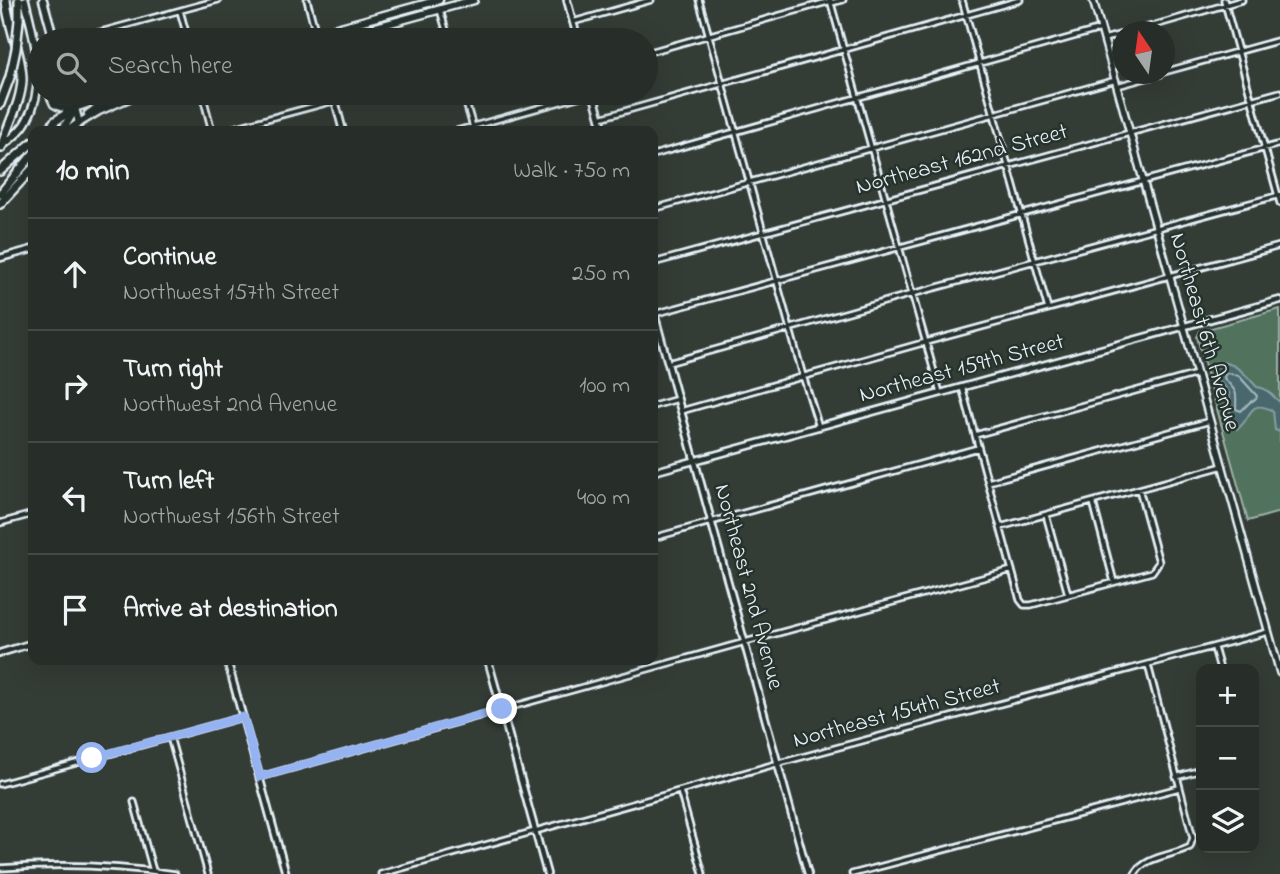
<!DOCTYPE html>
<meta charset="utf-8">
<style>
body{margin:0;font-family:"Indie Flower",sans-serif;background:#2f3530;color:#f1f3f6}
.controls{position:absolute;right:21px;bottom:21px;display:grid;overflow:hidden;border-radius:14px;box-shadow:0 7px 28px #0002}
.controls button{width:63px;height:63px;display:grid;place-items:center;padding:0;border:0;border-bottom:2px solid #434945;background:#272d28;color:#f1f3f6;font:35px sans-serif}
.compass{position:absolute;left:1112px;top:21px;width:63px;height:63px;border-radius:50%;background:#272d28;box-shadow:0 7px 28px #0002;rotate:347deg}
.stop{position:absolute;width:21px;height:21px;margin:-16px;border:5px solid #95b2f1;border-radius:50%;background:#fff}
.stop.end{background:#95b2f1;border-color:#fff;box-shadow:0 2px 7px #0008}
.list{margin:0;padding:0;list-style:none}
h2{display:flex;justify-content:space-between;align-items:center;height:91px;margin:0;padding:0 28px;font-size:30px}
h2 small{font-size:23px;font-weight:400;color:#a4a8a8}
.list li{display:grid;grid-template-columns:46px 1fr auto;gap:21px;align-items:center;box-sizing:border-box;height:112px;padding:0 28px;border-top:2px solid #434945}
.list b{display:block;font-size:26px;white-space:nowrap}
.list p{margin:0;font-size:23px;white-space:nowrap;color:#a4a8a8}
.list em{font-size:23px;font-style:normal;color:#a4a8a8}
.icon{flex:none;width:38px;height:38px;fill:none;stroke:currentColor;stroke-width:2;stroke-linecap:round;stroke-linejoin:round}
.map{position:relative;flex:none;width:1280px;height:874px;overflow:hidden}
.search{position:absolute;background:#272d28;box-shadow:0 7px 28px #0002;left:28px;top:28px;width:630px;height:77px;display:flex;align-items:center;gap:18px;box-sizing:border-box;padding:0 24px;border-radius:38px;color:#a4a8a8;font-size:26px}
.panel{position:absolute;background:#272d28;box-shadow:0 7px 28px #0002;left:28px;top:126px;width:630px;height:539px;border-radius:14px}
.map>svg:first-child{display:block}
.green{fill:#51725c;stroke:#9cb2aa;stroke-width:2}
.water{fill:#48686e;stroke:#889fa5;stroke-width:2}
.lines{fill:none;stroke-linecap:round;stroke-linejoin:round}
.shore{stroke:#a8bac1;stroke-width:2}
.minor-casing{stroke:#e8f1f8;stroke-width:9}
.tertiary-casing{stroke:#e8f1f8;stroke-width:10}
.secondary-casing{stroke:#e8f1f8;stroke-width:10}
.primary-casing{stroke:#e8f1f8;stroke-width:11}
.motorway-casing{stroke:#e8f1f8;stroke-width:12}
.minor{stroke:#26332d;stroke-width:3.5}
.tertiary{stroke:#26332d;stroke-width:4.5}
.secondary{stroke:#26332d;stroke-width:5}
.primary{stroke:#26332d;stroke-width:6}
.motorway{stroke:#26332d;stroke-width:7}
.motorway-bridge-casing{stroke:#e8f1f8;stroke-width:12;stroke-linecap:butt}
.motorway-bridge{stroke:#26332d;stroke-width:7}
.route{stroke:#95b2f1;stroke-width:9}
.labels{text-anchor:middle;dominant-baseline:central;stroke-width:5;stroke-linejoin:round;paint-order:stroke}
.street-label{font-size:23px;fill:#e8f1f8;stroke:#26332d}
</style>
<div class="map">
<svg width="1280" height="874" viewBox="0 0 1280 874">
<rect width="100%" height="100%" fill="#343c36"/>
<filter id="ink" filterUnits="userSpaceOnUse"><feTurbulence type="fractalNoise" baseFrequency=".0143" numOctaves="2"/><feDisplacementMap in="SourceGraphic" scale="14" xChannelSelector="R" yChannelSelector="G"/><feConvolveMatrix kernelMatrix="1 2 1 2 8 2 1 2 1" color-interpolation-filters="sRGB"/></filter>
<g filter="url(#ink)">
<path class="green" d="M 1280,309 L 1280,512 L 1248,521 L 1197,337 L 1200,331 Z"/>
<path class="water" d="M 1216,362 C 1235,361 1245,374 1257,387 C 1269,388 1272,397 1280,402 L 1280,432 L 1275,430 L 1273,411 C 1247,397 1252,420 1237,429 L 1232,427 L 1230,424 C 1230,416 1231,399 1229,393 C 1224,382 1209,381 1216,362 Z"/>
<g class="lines">
<path class="shore" d="M 1228,373 L 1239,376 L 1257,396 L 1256,399 L 1250,402 L 1241,411 L 1236,409 C 1237,389 1236,392 1224,378 L 1225,374 Z"/>
<g class="minor-casing">
<path id="minor" d="M 307,0 L 316,34
M 699,0 L 803,376 L 819,427
M 830,0 L 940,393
M 962,0 L 1048,309
M 1224,0 L 1280,203
M 831,3 L 843,0
M 440,10 L 449,40
M 180,11 L 188,40
M 573,22 L 651,0
M 1131,32 L 1242,0
M 1104,39 L 1122,34
M 71,40 L 218,0
M 556,40 L 576,34
M 646,53 L 831,1
M 1164,72 L 1280,40
M 1117,86 L 1161,74
M 202,93 L 212,131
M 463,93 L 473,127
M 600,118 L 1020,0
M 222,131 L 363,93
M 456,131 L 592,93
M 653,155 L 1101,29
M 653,209 L 1116,80
M 653,263 L 1280,92
M 654,314 L 1280,144
M 668,363 L 912,294 L 1280,195
M 962,387 L 1020,600 L 1024,605 L 1031,605 L 1152,572 L 1159,562 L 1139,489
M 653,406 L 678,399
M 681,411 L 926,342 L 1280,246
M 975,435 L 1197,374
M 988,482 L 1210,421
M 1093,502 L 1114,582
M 1046,515 L 1068,594
M 0,523 L 33,514
M 1000,527 L 1223,466
M 653,538 L 978,448
M 1214,648 L 1220,669
M 170,737 L 208,874
M 260,777 L 745,642 L 1012,570
M 1176,777 L 1201,770
M 0,784 L 243,717
M 680,791 L 703,874
M 134,802 L 153,871
M 0,868 C 60,863 115,865 175,874
M 381,874 L 772,765 L 1268,632
M 852,874 L 1179,788
M 1135,874 C 1145,856 1172,856 1190,847 L 1193,838 L 1148,665"/>
</g>
<g class="tertiary-casing">
<path id="tertiary" d="M 567,0 L 578,40
M 333,93 L 343,131
M 593,93 L 604,131
M 0,258 L 33,249
M 653,309 L 808,874
M 653,472 L 1280,300
M 0,653 L 33,643
M 227,660 L 286,874
M 488,660 L 547,874"/>
</g>
<g class="secondary-casing">
<path id="secondary" d="M 1093,0 L 1280,673"/>
</g>
<g class="primary-casing">
<path id="primary" d="M 43,0 L 54,40
M 293,40 L 439,0
M 329,40 L 474,0
M 49,93 L 54,104 C 72,116 95,99 113,93
M 71,93 L 79,123
M 73,93 L 82,99 L 95,98
M 88,114 L 118,93
M 79,123 L 99,111 L 141,93
M 0,148 C 9,140 22,131 27,120 C 48,82 34,39 25,0"/>
</g>
<g class="motorway-casing">
<path id="motorway" d="M 19,0 L 19,20
M 0,104 L 10,77
M 49,131 L 54,122 L 75,108
M 62,131 L 75,109
M 68,131 L 79,123
M 1,148 C 7,125 21,104 22,80 C 22,53 8,27 6,0
M 0,171 L 33,142
M 0,194 L 33,154
M 0,204 L 33,168"/>
</g>
<use href="#minor" class="minor"/>
<use href="#tertiary" class="tertiary"/>
<use href="#secondary" class="secondary"/>
<use href="#primary" class="primary"/>
<use href="#motorway" class="motorway"/>
<g class="motorway-bridge-casing">
<path id="motorway-bridge" d="M 10,77 L 16,49 L 19,20"/>
</g>
<use href="#motorway-bridge" class="motorway-bridge"/>
</g>
</g>
<g class="lines" filter="url(#ink)">
<path class="route" d="M 92,758 L 243,717 L 260,777 L 502,709"/>
</g>
<g class="labels">
<g class="street-label">
<text transform="translate(962 160) rotate(-15)">Northeast 162nd Street</text>
<text transform="translate(1204 332) rotate(74)">Northeast 6th Avenue</text>
<text transform="translate(962 369) rotate(-15)">Northeast 159th Street</text>
<text transform="translate(748 587) rotate(75)">Northeast 2nd Avenue</text>
<text transform="translate(897 714) rotate(-15)">Northeast 154th Street</text>
</g>
</g>
</svg>
<div class="controls">
<button>+</button>
<button>−</button>
<button><svg class="icon" aria-label="layers" viewBox="0 0 24 24"><path d="M12 4l9 5-9 5-9-5zM3 14l9 5 9-5"/></svg></button>
</div>
<svg class="compass" viewBox="-18 -18 36 36"><path d="M0-13l5 13h-10z" fill="#e53935"/><path d="M0 13l5-13h-10z" fill="#a4a8a8"/></svg>
<div class="stop" style="left:92px;top:758px"></div>
<div class="stop end" style="left:502px;top:709px"></div>
<div class="search"><svg class="icon" aria-label="search" viewBox="0 0 24 24"><circle cx="10" cy="10" r="6"/><path d="M15 15l6 6"/></svg>Search here</div>
<section class="panel">
<h2>10 min<small>Walk · 750 m</small></h2>
<ul class="list">
<li><svg class="icon" aria-label="ahead" viewBox="0 0 24 24"><path d="M12 20V5M6 11l6-6 6 6"/></svg><div><b>Continue</b><p>Northwest 157th Street</p></div><em>250 m</em></li>
<li><svg class="icon" aria-label="right" viewBox="0 0 24 24"><path d="M7 20v-9h11M14 6l5 5-5 5"/></svg><div><b>Turn right</b><p>Northwest 2nd Avenue</p></div><em>100 m</em></li>
<li><svg class="icon" aria-label="left" viewBox="0 0 24 24"><path d="M17 20v-9H6M10 6l-5 5 5 5"/></svg><div><b>Turn left</b><p>Northwest 156th Street</p></div><em>400 m</em></li>
<li><svg class="icon" aria-label="arrive" viewBox="0 0 24 24"><path d="M6 21V4h12l-3 4 3 4H6"/></svg><div><b>Arrive at destination</b></div></li>
</ul>
</section>
</div>
